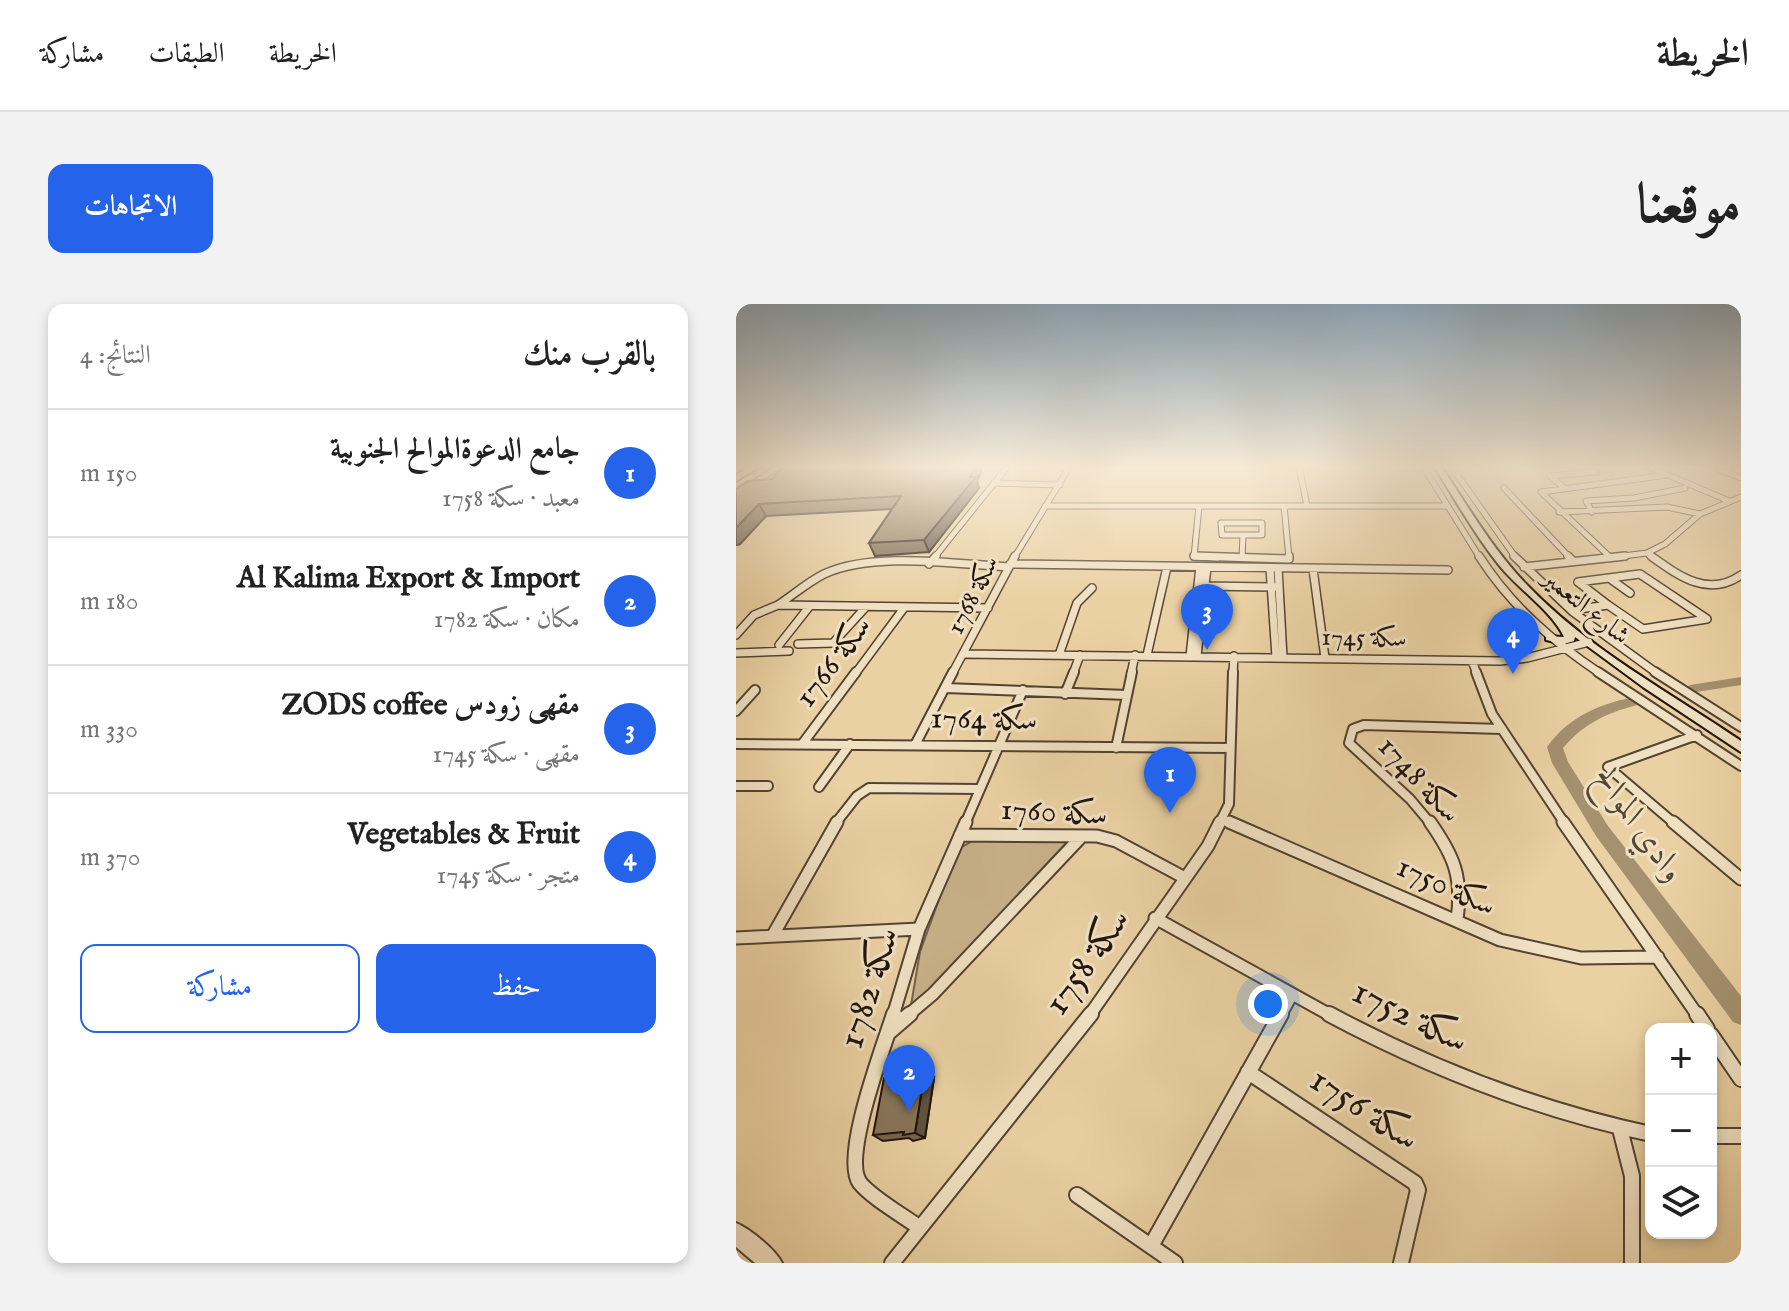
<!DOCTYPE html>
<html lang="ar">
<meta charset="utf-8">
<style>
body{margin:0;font-family:"IM FELL English",Amiri,serif;background:#f2f2f2;color:#222;direction:rtl}
.controls{position:absolute;right:24px;bottom:24px;display:grid;overflow:hidden;border-radius:16px;box-shadow:0 4px 12px #0003}
.controls button{width:72px;height:72px;display:grid;place-items:center;padding:0;border:0;border-bottom:2px solid #e0e0e0;background:#fff;color:#222;font:40px sans-serif}
.you{position:absolute;left:532px;top:700px;width:28px;height:28px;margin:-20px;border:6px solid #fff;border-radius:50%;background:#1a73e8;box-shadow:0 0 0 12px #1a73e833}
.badge{display:grid;place-items:center;width:52px;height:52px;border-radius:50%;background:#2563eb;color:#fff;font-size:26px;font-weight:700}
.pin{position:absolute;translate:-50% -66px;filter:drop-shadow(0 2px 4px #0008)}
.pin::after{content:'';position:absolute;top:42px;width:28px;height:24px;background:inherit;clip-path:polygon(0 0,100% 0,50% 100%)}
.list{margin:0;padding:0;list-style:none}
h2{display:flex;justify-content:space-between;align-items:center;height:104px;margin:0;padding:0 32px;font-size:34px}
h2 small{font-size:26px;font-weight:400;color:#767676}
.list li{display:grid;grid-template-columns:52px 1fr auto;gap:24px;align-items:center;box-sizing:border-box;height:128px;padding:0 32px;border-top:2px solid #e0e0e0}
.list b{display:block;font-size:30px;white-space:nowrap}
.list p{margin:0;font-size:26px;white-space:nowrap;color:#767676}
.list em{font-size:26px;font-style:normal;color:#767676}
.actions{display:flex;gap:16px;padding:24px 32px}
.actions a{flex:1;padding:18px 0;border:2px solid #2563eb;border-radius:16px;text-align:center;font-size:28px;color:#2563eb}
.actions .main{background:#2563eb;color:#fff}
.icon{flex:none;width:44px;height:44px;fill:none;stroke:currentColor;stroke-width:2;stroke-linecap:round;stroke-linejoin:round}
.map{position:relative;flex:none;width:1005px;height:959px;overflow:hidden;direction:ltr;border-radius:16px}
header{display:flex;align-items:center;gap:48px;box-sizing:border-box;height:112px;padding:0 40px;background:#fff;border-bottom:2px solid #e0e0e0}
header strong{font-size:38px}
nav{display:flex;gap:44px;margin-inline-start:auto;font-size:28px}
.intro{display:flex;align-items:center;justify-content:space-between;box-sizing:border-box;height:192px;padding:0 48px}
h1{margin:0;font-size:56px}
.button{padding:20px 36px;border-radius:16px;background:#2563eb;color:#fff;font-size:28px;font-weight:700}
main{display:flex;gap:48px;padding:0 48px}
aside{flex:1;background:#fff;border-radius:16px;box-shadow:0 4px 12px #0003}
.map>svg:first-child{display:block}
.green{fill:#c8b18a;stroke:#74624c;stroke-width:2}
.lines{fill:none;stroke-linecap:round;stroke-linejoin:round}
.river{fill:#a59170;fill-rule:evenodd}
.minor-far4-casing{stroke:#524332;stroke-width:7}
.minor-far3-casing{stroke:#524332;stroke-width:10}
.minor-far2-casing{stroke:#524332;stroke-width:12}
.minor-far1-casing{stroke:#524332;stroke-width:15}
.minor-casing{stroke:#524332;stroke-width:18}
.tertiary-casing{stroke:#524332;stroke-width:4}
.secondary-casing{stroke:#20140d;stroke-width:4}
.trunk-casing{stroke:#20140d;stroke-width:4}
.minor-far4{stroke:#f1e1c3;stroke-width:5}
.minor-far3{stroke:#f1e1c3;stroke-width:7}
.minor-far2{stroke:#f1e1c3;stroke-width:8}
.minor-far1{stroke:#f1e1c3;stroke-width:11}
.minor{stroke:#f1e1c3;stroke-width:14}
.tertiary{fill:#f1e1c3;fill-rule:evenodd}
.secondary{fill:#f1e1c3;fill-rule:evenodd}
.trunk{fill:#ead1a3;fill-rule:evenodd}
.wall{fill:#76654e;stroke:#20140d;stroke-width:2}
.shaded-wall{fill:#605340;stroke:#20140d;stroke-width:2}
.building{fill:#89765b;stroke:#20140d;stroke-width:2}
.labels{text-anchor:middle;dominant-baseline:central;stroke-width:6;stroke-linejoin:round;paint-order:stroke}
.far-street-label{font-size:26px;fill:#20140d;stroke:#f1e1c3}
.street-label{font-size:32px;fill:#20140d;stroke:#f1e1c3}
.water-label{font-size:34px;font-style:italic;fill:#554635;stroke:#f1e1c3}
.near-street-label{font-size:38px;fill:#20140d;stroke:#f1e1c3}
</style>
<header>
<strong>الخريطة</strong>
<nav><a>الخريطة</a><a>الطبقات</a><a>مشاركة</a></nav>
</header>
<div class="intro"><h1>موقعنا</h1><a class="button">الاتجاهات</a></div>
<main>
<div class="map">
<svg width="1005" height="959" viewBox="0 0 1005 959">
<rect width="100%" height="100%" fill="#ead1a3"/>
<filter id="stains"><feTurbulence type="fractalNoise" baseFrequency=".0025" numOctaves="4"/><feColorMatrix values="0 0 0 0 .2 0 0 0 0 .09 0 0 0 0 .02 0 0 0 .5 -.17"/></filter>
<radialGradient id="worn" r=".72"><stop offset=".6" stop-color="#630" stop-opacity="0"/><stop offset="1" stop-color="#630" stop-opacity=".3"/></radialGradient>
<path class="green" d="M 240,535 L 334,535 L 174,707 L 184,648 L 218,554 L 226,543 Z"/>
<g class="lines">
<path class="river" d="M 1005,373 L 1005,381 L 954,389 L 947,385 L 954,381 Z
M 903,392 L 908,393 L 910,396 L 908,399 C 874,408 850,417 827,444 L 832,458 L 872,522 L 1005,692 L 1005,721 L 997,718 L 860,532 L 816,459 L 811,443 C 834,411 866,399 903,392 Z"/>
<g class="minor-far4-casing">
<path id="minor-far4" d="M 563,162 L 571,202
M 687,162 L 744,254
M 715,162 L 780,254
M 911,162 L 993,197
M 975,162 L 1005,174
M 258,179 L 324,181
M 827,183 L 814,172 L 860,168
M 768,184 L 834,254
M 309,202 L 711,202
M 463,202 L 458,253 L 482,254
M 548,202 L 553,254
M 823,208 L 931,203 L 964,210
M 856,208 L 850,197 L 898,194 L 949,184
M 485,219 L 526,219 L 526,231 L 486,231 Z
M 911,249 L 917,254
M 874,253 L 805,188 L 931,171
M 198,254 L 272,162
M 278,254 L 334,162
M 506,254 L 507,231
M 871,254 L 911,249 L 929,240 L 964,210 L 1005,193"/>
</g>
<g class="minor-far3-casing">
<path id="minor-far3" d="M 458,252 L 553,255 L 553,252
M 743,252 C 775,302 816,337 865,370
M 778,252 L 837,308 L 922,370
M 832,252 L 837,257
M 915,252 C 943,272 972,294 1005,271
M 193,260 L 200,252
M 274,260 L 712,266
M 788,263 L 889,252
M 534,264 L 540,353
M 542,264 L 547,353
M 577,265 L 589,354
M 465,282 L 539,283
M 42,301 C 57,291 72,278 88,270 C 137,247 219,260 272,263
M 872,301 L 842,278 L 873,274
M 836,306 L 872,301 L 907,325 L 971,315 L 904,270 L 873,274 L 894,289
M 0,331 L 18,311 L 42,301 L 252,304
M 62,340 L 97,339 L 129,304
M 43,341 L 73,303
M 0,349 L 53,347
M 229,350 L 764,357 L 791,354 L 853,338
M 323,351 L 341,299 L 356,284
M 411,351 L 431,263
M 454,352 L 464,263
M 461,352 L 471,263
M 736,357 L 741,370
M 119,370 L 168,304
M 216,370 L 279,252
M 337,370 L 344,351
M 395,370 L 399,351
M 497,370 L 498,352"/>
</g>
<g class="minor-far2-casing">
<path id="minor-far2" d="M 740,368 L 756,410 L 829,520
M 862,368 L 1005,462
M 919,368 L 1005,423
M 210,384 L 391,391
M 329,390 L 338,368
M 0,407 L 19,386
M 67,439 L 120,368
M 0,440 L 494,444
M 179,441 L 217,368
M 380,444 L 396,368
M 0,482 L 32,482
M 83,483 L 114,440
M 487,515 L 497,520
M 99,520 L 121,492 L 133,484 L 243,485
M 229,520 L 287,386
M 483,520 L 493,500 L 497,368
M 695,520 L 674,495 L 613,439 L 617,425 L 628,421 L 766,425
M 939,520 L 872,463 L 961,431"/>
</g>
<g class="minor-far1-casing">
<path id="minor-far1" d="M 493,518 L 764,636 L 845,654 L 922,653
M 694,518 C 718,552 727,573 721,616
M 827,518 L 962,712
M 937,518 L 1005,575
M 224,531 L 361,532 L 380,537 L 449,574
M 419,614 L 596,712
M 37,631 L 101,518
M 0,634 L 183,625
M 157,712 L 183,625 L 230,518
M 171,712 L 197,690 L 346,532
M 353,712 L 472,542 L 484,518
M 544,712 L 556,690"/>
</g>
<g class="minor-casing">
<path id="minor" d="M 158,710 C 148,742 105,854 124,879 C 136,894 168,912 184,924
M 593,710 C 696,765 801,806 915,830
M 961,710 L 971,725
M 152,729 L 174,710
M 975,731 L 1005,775
M 512,768 L 679,879 L 682,886 L 665,959
M 884,825 L 896,872 L 896,959
M 975,832 L 1005,832
M 341,891 L 439,959
M 415,942 L 545,710
M 156,959 L 355,710"/>
</g>
<g class="tertiary-casing">
<path id="tertiary" d="M 40,162 L 47,162 L 0,194 L 0,189 Z
M 0,919 C 13,924 40,946 46,959 L 19,959 L 0,943 Z"/>
</g>
<g class="secondary-casing">
<path id="secondary" d="M 698,162 L 705,162 C 732,203 757,246 791,281 C 852,345 933,388 1005,437 L 1005,448 L 907,383 L 839,333 L 838,337 L 828,340 L 810,336 L 810,332 L 828,333 C 816,307 782,285 763,261 C 738,230 719,195 698,162 Z"/>
</g>
<g class="trunk-casing">
<path id="trunk" d="M 15,162 L 25,162 L 0,177 L 0,171 Z"/>
</g>
<use href="#minor-far4" class="minor-far4"/>
<use href="#minor-far3" class="minor-far3"/>
<use href="#minor-far2" class="minor-far2"/>
<use href="#minor-far1" class="minor-far1"/>
<use href="#minor" class="minor"/>
<use href="#tertiary" class="tertiary"/>
<use href="#secondary" class="secondary"/>
<use href="#trunk" class="trunk"/>
</g>
<path class="wall" d="M 49,162 L 247,162 L 241,177 L 243,184 L 193,248 L 139,252 L 133,239 L 156,205 L 30,212 L 4,240 L 0,241 L 0,185 L 36,175 Z
M 198,774 L 189,834 L 177,837 L 173,834 L 147,837 L 137,831 Z"/>
<path class="shaded-wall" d="M 239,162 L 247,162 L 241,177 L 243,184 L 193,248 L 188,236 L 234,173 Z
M 23,200 L 30,212 L 4,240 L 0,241 L 0,224 Z
M 189,766 L 198,774 L 189,834 L 179,829 Z"/>
<path class="building" d="M 49,162 L 239,162 L 234,173 L 240,173 L 188,236 L 133,239 L 165,192 L 23,200 L 0,224 L 0,185 L 12,177 L 36,175 Z
M 189,766 L 179,829 L 167,831 L 168,828 L 137,831 L 148,774 Z"/>
<linearGradient id="sky" x2="0" y2="1"><stop stop-color="#8da6b8"/><stop offset="0.55" stop-color="#f6ead6"/><stop offset="1" stop-color="#f6ead6" stop-opacity="0"/></linearGradient>
<rect width="1005" height="296" fill="url(#sky)"/>
<g class="labels">
<g class="far-street-label">
<text transform="translate(237 291) rotate(-63)">سكة 1768</text>
<text transform="translate(850 303) rotate(39)">شارع التعمير</text>
<text transform="translate(628 334) rotate(1)">سكة 1745</text>
</g>
<g class="street-label">
<text transform="translate(98 358) rotate(-53)">سكة 1766</text>
<text transform="translate(248 416) rotate(1)">سكة 1764</text>
<text transform="translate(683 476) rotate(47)">سكة 1748</text>
<text transform="translate(318 509) rotate(3)">سكة 1760</text>
<text transform="translate(710 583) rotate(24)">سكة 1750</text>
</g>
<g class="water-label">
<text transform="translate(903 521) rotate(55)">وادي الموالح</text>
</g>
<g class="near-street-label">
<text transform="translate(352 658) rotate(-55)">سكة 1758</text>
<text transform="translate(134 684) rotate(-72)">سكة 1782</text>
<text transform="translate(674 713) rotate(26)">سكة 1752</text>
<text transform="translate(628 806) rotate(33)">سكة 1756</text>
</g>
</g>
<rect width="100%" height="100%" filter="url(#stains)"/>
<rect width="100%" height="100%" fill="url(#worn)"/>
</svg>
<div class="controls">
<button>+</button>
<button>−</button>
<button><svg class="icon" aria-label="layers" viewBox="0 0 24 24"><path d="M12 4l9 5-9 5-9-5zM3 14l9 5 9-5"/></svg></button>
</div>
<div class="you"></div>
<div class="pin badge" style="left:434px;top:509px">1</div>
<div class="pin badge" style="left:173px;top:807px">2</div>
<div class="pin badge" style="left:471px;top:346px">3</div>
<div class="pin badge" style="left:777px;top:370px">4</div>
</div>
<aside>
<h2>بالقرب منك<small>النتائج: 4</small></h2>
<ul class="list">
<li><span class="badge">1</span><div><b>جامع الدعوةالموالح الجنوبية</b><p>معبد · سكة 1758</p></div><em>150 m</em></li>
<li><span class="badge">2</span><div><b>Al Kalima Export &amp; Import</b><p>مكان · سكة 1782</p></div><em>180 m</em></li>
<li><span class="badge">3</span><div><b>مقهى زودس ZODS coffee</b><p>مقهى · سكة 1745</p></div><em>330 m</em></li>
<li><span class="badge">4</span><div><b>Vegetables &amp; Fruit</b><p>متجر · سكة 1745</p></div><em>370 m</em></li>
</ul>
<div class="actions"><a class="main">حفظ</a><a>مشاركة</a></div>
</aside>
</main>
